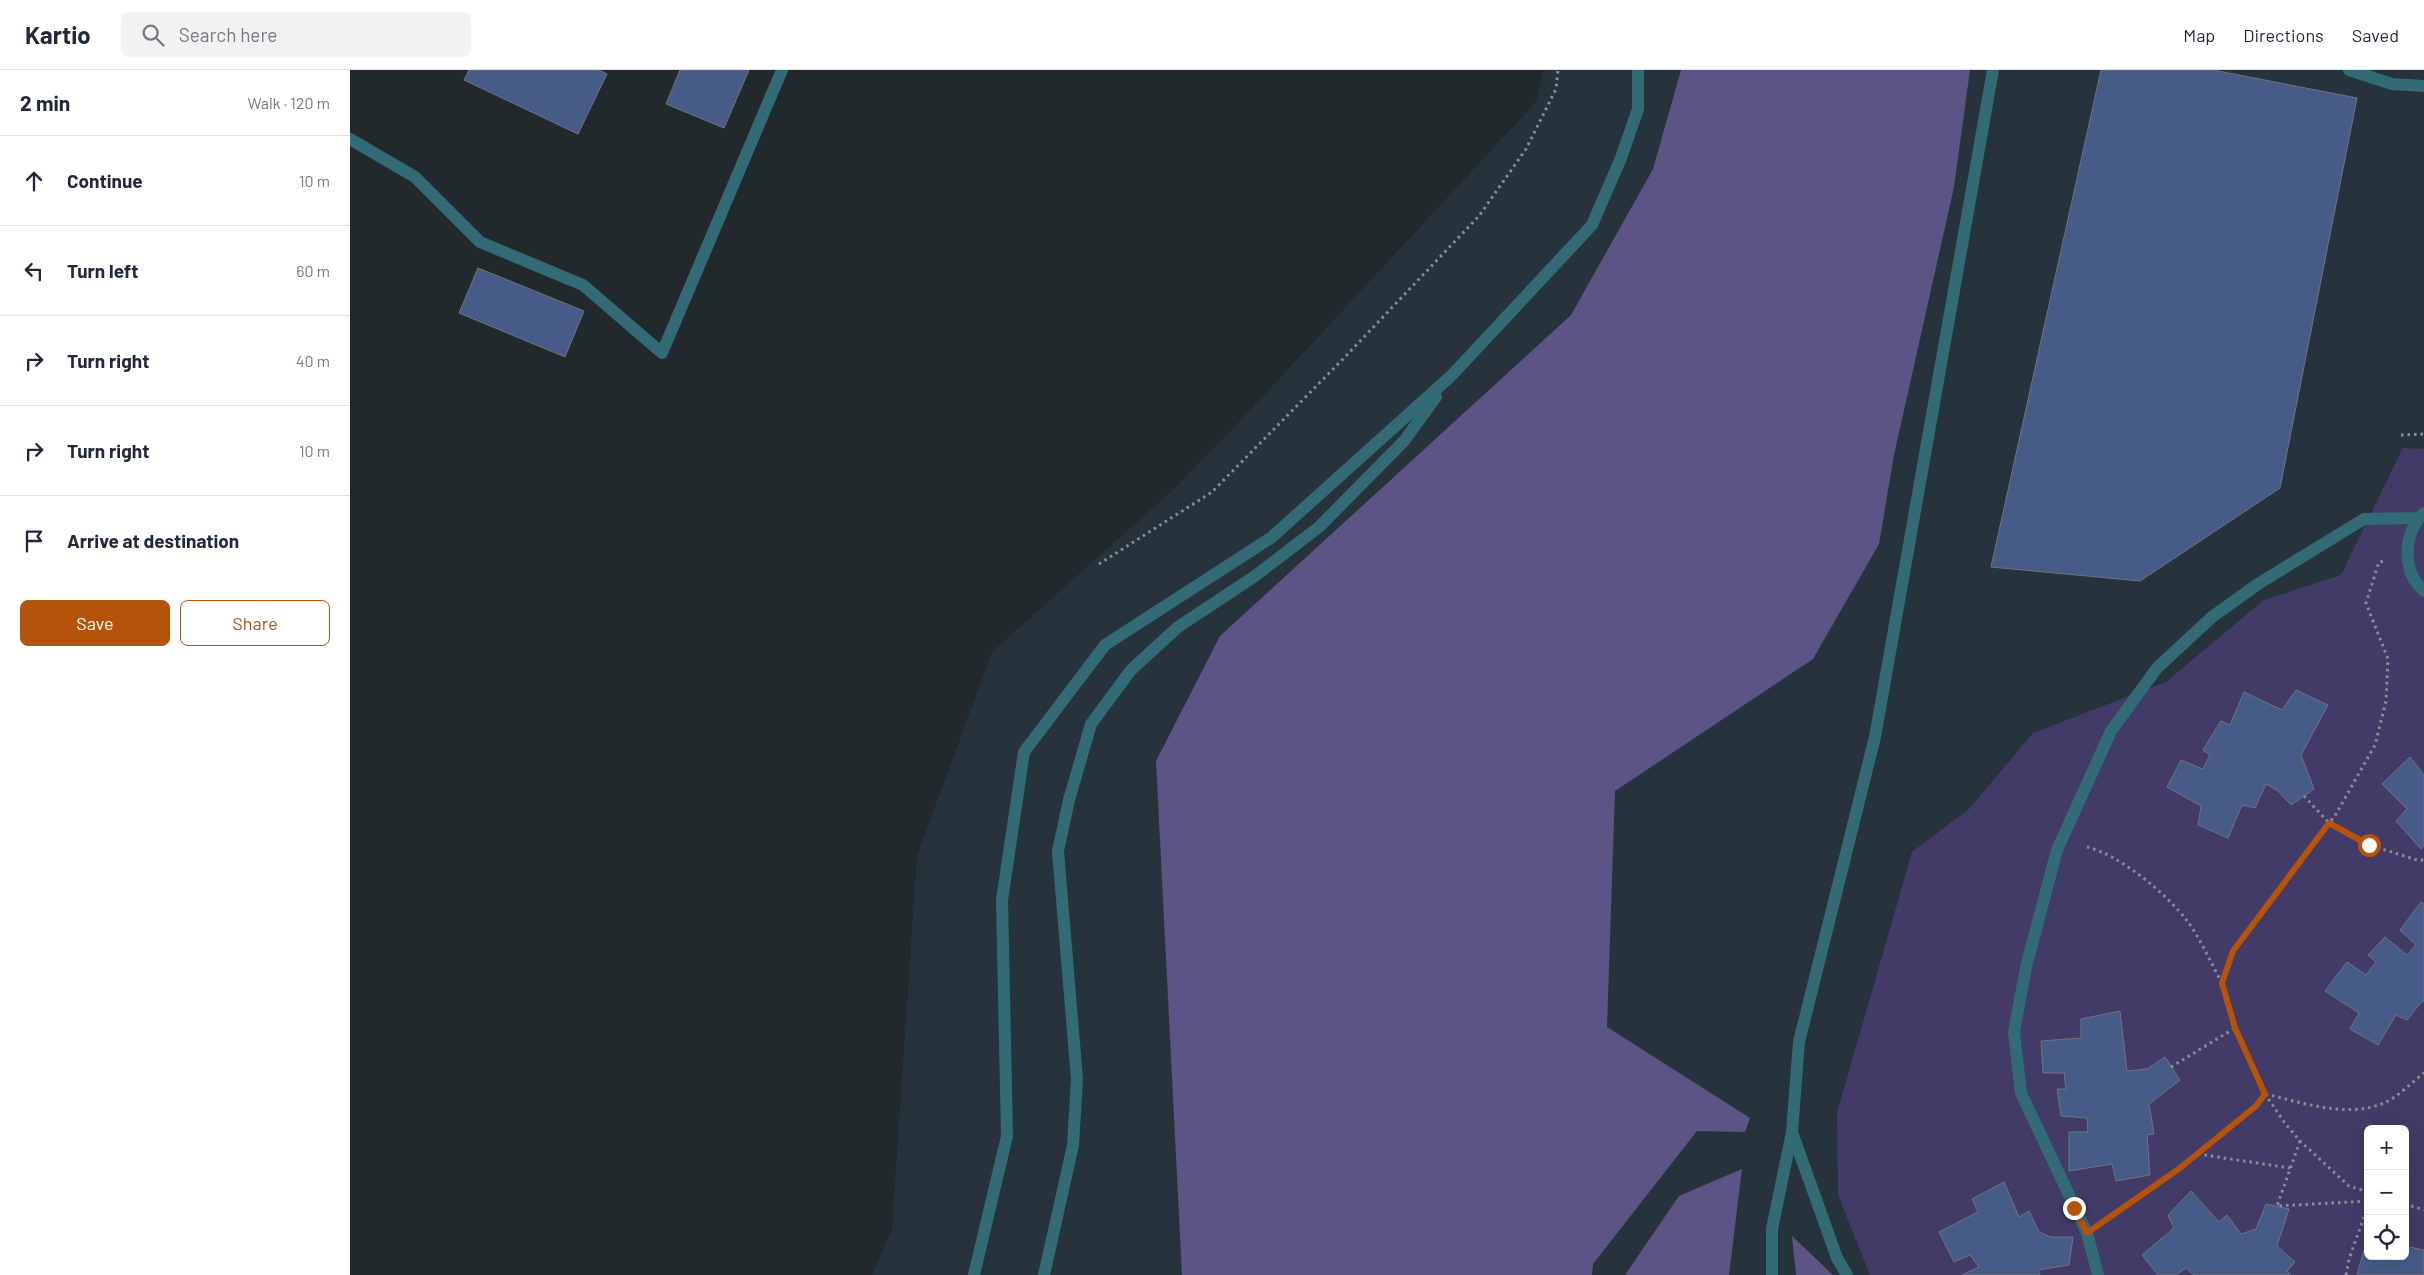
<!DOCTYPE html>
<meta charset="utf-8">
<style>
body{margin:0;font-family:Barlow,sans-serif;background:#f2f2f3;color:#1f2937}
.controls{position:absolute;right:15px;bottom:15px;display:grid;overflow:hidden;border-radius:8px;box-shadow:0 5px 20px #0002}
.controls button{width:45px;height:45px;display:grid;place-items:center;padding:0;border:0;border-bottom:1px solid #e0e1e3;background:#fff;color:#1f2937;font:25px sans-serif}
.stop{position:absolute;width:15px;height:15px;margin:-11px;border:4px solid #b45309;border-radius:50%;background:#fff}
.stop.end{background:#b45309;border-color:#fff;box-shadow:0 1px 5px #0008}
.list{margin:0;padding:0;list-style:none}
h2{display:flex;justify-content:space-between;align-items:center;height:65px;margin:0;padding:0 20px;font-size:21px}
h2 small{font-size:16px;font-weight:400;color:#747a83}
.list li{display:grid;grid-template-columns:32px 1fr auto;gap:15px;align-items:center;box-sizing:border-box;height:90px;padding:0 20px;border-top:1px solid #e0e1e3}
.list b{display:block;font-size:19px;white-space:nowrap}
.list em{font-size:16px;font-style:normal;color:#747a83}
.actions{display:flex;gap:10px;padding:15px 20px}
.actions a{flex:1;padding:11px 0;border:1px solid #b45309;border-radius:8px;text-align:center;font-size:18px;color:#b45309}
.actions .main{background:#b45309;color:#fff}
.icon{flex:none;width:28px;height:28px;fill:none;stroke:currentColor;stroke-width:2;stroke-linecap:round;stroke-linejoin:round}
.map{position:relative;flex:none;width:2074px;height:1205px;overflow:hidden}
header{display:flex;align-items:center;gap:30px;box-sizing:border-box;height:70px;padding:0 25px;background:#fff;border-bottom:1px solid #e0e1e3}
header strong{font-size:24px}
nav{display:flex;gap:28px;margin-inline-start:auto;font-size:18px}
.search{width:350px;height:45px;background:#f2f2f3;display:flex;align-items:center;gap:12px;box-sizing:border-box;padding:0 18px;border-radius:8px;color:#747a83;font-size:19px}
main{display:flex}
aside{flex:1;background:#fff}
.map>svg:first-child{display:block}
.built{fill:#27333c;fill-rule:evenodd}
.green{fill:#423b67;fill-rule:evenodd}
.forest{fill:#5b5484}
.building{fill:#465b88;stroke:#70747c}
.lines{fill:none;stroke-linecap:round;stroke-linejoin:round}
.path{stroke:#8a8f93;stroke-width:3;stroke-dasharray:2.5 4;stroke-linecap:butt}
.minor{stroke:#326a76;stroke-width:12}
.route{stroke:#b45309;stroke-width:6}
</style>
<header>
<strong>Kartio</strong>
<div class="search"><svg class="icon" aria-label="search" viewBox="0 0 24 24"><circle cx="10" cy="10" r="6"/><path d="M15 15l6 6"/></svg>Search here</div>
<nav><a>Map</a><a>Directions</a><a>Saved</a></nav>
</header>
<main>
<aside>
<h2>2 min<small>Walk · 120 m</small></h2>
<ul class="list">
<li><svg class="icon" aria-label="ahead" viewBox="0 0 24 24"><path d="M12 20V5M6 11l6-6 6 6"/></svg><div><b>Continue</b></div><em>10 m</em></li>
<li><svg class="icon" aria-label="left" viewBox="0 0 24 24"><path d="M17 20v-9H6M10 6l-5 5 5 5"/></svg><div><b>Turn left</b></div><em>60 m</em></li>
<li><svg class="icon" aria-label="right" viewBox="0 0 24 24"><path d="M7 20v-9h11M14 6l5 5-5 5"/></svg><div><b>Turn right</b></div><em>40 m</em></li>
<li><svg class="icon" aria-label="right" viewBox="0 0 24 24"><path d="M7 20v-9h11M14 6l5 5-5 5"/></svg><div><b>Turn right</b></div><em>10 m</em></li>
<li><svg class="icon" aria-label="arrive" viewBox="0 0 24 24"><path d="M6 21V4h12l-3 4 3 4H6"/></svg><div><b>Arrive at destination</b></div></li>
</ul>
<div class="actions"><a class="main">Save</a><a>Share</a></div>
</aside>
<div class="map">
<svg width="2074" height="1205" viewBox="0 0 2074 1205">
<rect width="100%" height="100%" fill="#22292d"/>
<path class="built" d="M 1193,0 L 2074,0 L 2074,1205 L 522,1205 L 542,1159 L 567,786 L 642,582 L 823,420 L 892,349 L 1187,31 ZM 2018,1059 L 2055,1059 L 2055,1186 L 2018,1186 Z"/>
<path class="green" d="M 2053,378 L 2074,379 L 2074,1205 L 1520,1205 L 1488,1125 L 1487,1043 L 1562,782 L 1619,739 L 1683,663 L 1816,612 L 1914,530 L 1991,505 ZM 2018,1059 L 2055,1059 L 2055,1186 L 2018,1186 Z"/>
<path class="forest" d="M 1331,0 L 1620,0 L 1604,117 L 1544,385 L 1529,474 L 1463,589 L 1265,721 L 1257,957 L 1400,1048 L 1395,1062 L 1347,1061 L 1243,1194 L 1242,1205 L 832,1205 L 806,691 L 870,566 L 1221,245 L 1303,99 Z
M 1392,1099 L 1379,1205 L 1275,1205 L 1329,1126 Z
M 1442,1166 L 1483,1205 L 1446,1205 Z"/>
<path class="building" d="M 119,0 L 249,0 L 257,4 L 228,64 L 114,10 Z
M 330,0 L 399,0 L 374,58 L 316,34 Z
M 1751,0 L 1863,0 L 2007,28 L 1930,418 L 1790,511 L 1641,497 Z
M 128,198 L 234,241 L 215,287 L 109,243 Z
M 1946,620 L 1978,635 L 1951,685 L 1964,719 L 1941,735 L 1928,721 L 1916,714 L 1905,738 L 1892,735 L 1878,768 L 1848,755 L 1851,736 L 1817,717 L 1831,690 L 1853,699 L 1860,685 L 1853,680 L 1871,651 L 1880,655 L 1894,622 L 1932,640 Z
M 2060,687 L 2074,705 L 2074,775 L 2071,779 L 2046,751 L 2057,739 L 2032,714 Z
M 2071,832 L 2074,834 L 2074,932 L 2072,931 L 2057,950 L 2046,945 L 2028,975 L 2000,959 L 2009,943 L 1975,921 L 1997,892 L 2016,905 L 2026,892 L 2018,885 L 2035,867 L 2057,885 L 2066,875 L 2050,860 Z
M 1770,941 L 1777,1001 L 1797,999 L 1815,987 L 1830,1010 L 1799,1034 L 1804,1064 L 1797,1065 L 1800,1105 L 1766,1111 L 1762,1094 L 1719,1101 L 1719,1062 L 1738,1062 L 1737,1048 L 1711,1046 L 1707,1019 L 1716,1019 L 1714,1003 L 1693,1003 L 1691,971 L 1731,968 L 1731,949 Z
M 1654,1112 L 1669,1147 L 1679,1141 L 1689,1162 L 1701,1167 L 1723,1167 L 1719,1195 L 1688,1200 L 1690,1205 L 1612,1205 L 1629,1197 L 1620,1185 L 1604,1192 L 1589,1162 L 1628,1142 L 1622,1129 Z
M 1841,1121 L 1869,1152 L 1877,1145 L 1891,1164 L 1906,1159 L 1916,1134 L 1939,1139 L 1927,1176 L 1945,1192 L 1937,1201 L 1941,1205 L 1844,1205 L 1836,1198 L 1826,1205 L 1808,1205 L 1792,1185 L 1824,1158 L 1818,1145 Z
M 2015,1177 L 2018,1178 L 2018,1186 L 2054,1188 L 2059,1177 L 2074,1180 L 2074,1205 L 2007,1205 Z"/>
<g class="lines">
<path class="path" d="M 2051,365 L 2074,364
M 749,494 L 862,422 L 994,288 L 1129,146 L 1176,79 L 1206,19 L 1208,0
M 1954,726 L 1979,753 L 2019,775 L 2067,790 L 2074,790
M 1737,777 C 1770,785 1817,824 1838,852 C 1851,870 1861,893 1872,913
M 1821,997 L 1885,958
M 1950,1071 L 1927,1136 L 2018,1131
M 1848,1084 L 1940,1098
M 2018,1122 L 1999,1116 L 1950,1071 L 1934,1052 L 1915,1024 L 1885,958 L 1872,913 L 1883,881 L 1986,744 L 2025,675 L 2036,631 L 2038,589 L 2016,533 L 2029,492 L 2034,491
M 2055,1134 L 2074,1140
M 1758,1148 L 1830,1098 L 1906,1036 L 1915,1024 C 1951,1032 1997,1049 2034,1033 C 2048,1027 2062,1012 2074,1003
M 1996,1205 L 1999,1189 L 2018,1136"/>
<path class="minor" d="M 1999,0 L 2042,14 L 2074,16
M 0,69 L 65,107 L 130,172 L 233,215 L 312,283 L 432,0
M 2074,443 C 2053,463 2051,501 2074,521
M 1442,1062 L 1487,1188 L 1497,1205
M 624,1205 L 657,1066 L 652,830 L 674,682 L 755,575 L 922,467 L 1101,306 L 1242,155 L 1271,88 L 1288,39 L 1288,0
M 694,1205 L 723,1075 L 727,1009 L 708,781 L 719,730 L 741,654 L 781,600 L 828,557 L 905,506 L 969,457 L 1054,371 L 1086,327
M 1422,1205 L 1422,1159 L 1442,1062 L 1449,972 L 1525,667 L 1643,0
M 1748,1205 L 1737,1163 L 1671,1023 L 1664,962 L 1676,897 L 1707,780 L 1761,661 L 1807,598 L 1862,547 L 1908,514 L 2014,449 L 2069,448"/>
</g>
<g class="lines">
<path class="route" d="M 1724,1138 L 1737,1163 L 1830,1098 L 1906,1036 L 1915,1024 L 1885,958 L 1872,913 L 1883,881 L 1979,753 L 2019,775"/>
</g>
</svg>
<div class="controls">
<button>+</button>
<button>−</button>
<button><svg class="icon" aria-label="locate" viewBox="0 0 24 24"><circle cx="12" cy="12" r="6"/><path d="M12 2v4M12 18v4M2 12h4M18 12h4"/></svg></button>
</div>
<div class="stop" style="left:2019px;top:775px"></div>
<div class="stop end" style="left:1724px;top:1138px"></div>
</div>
</main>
